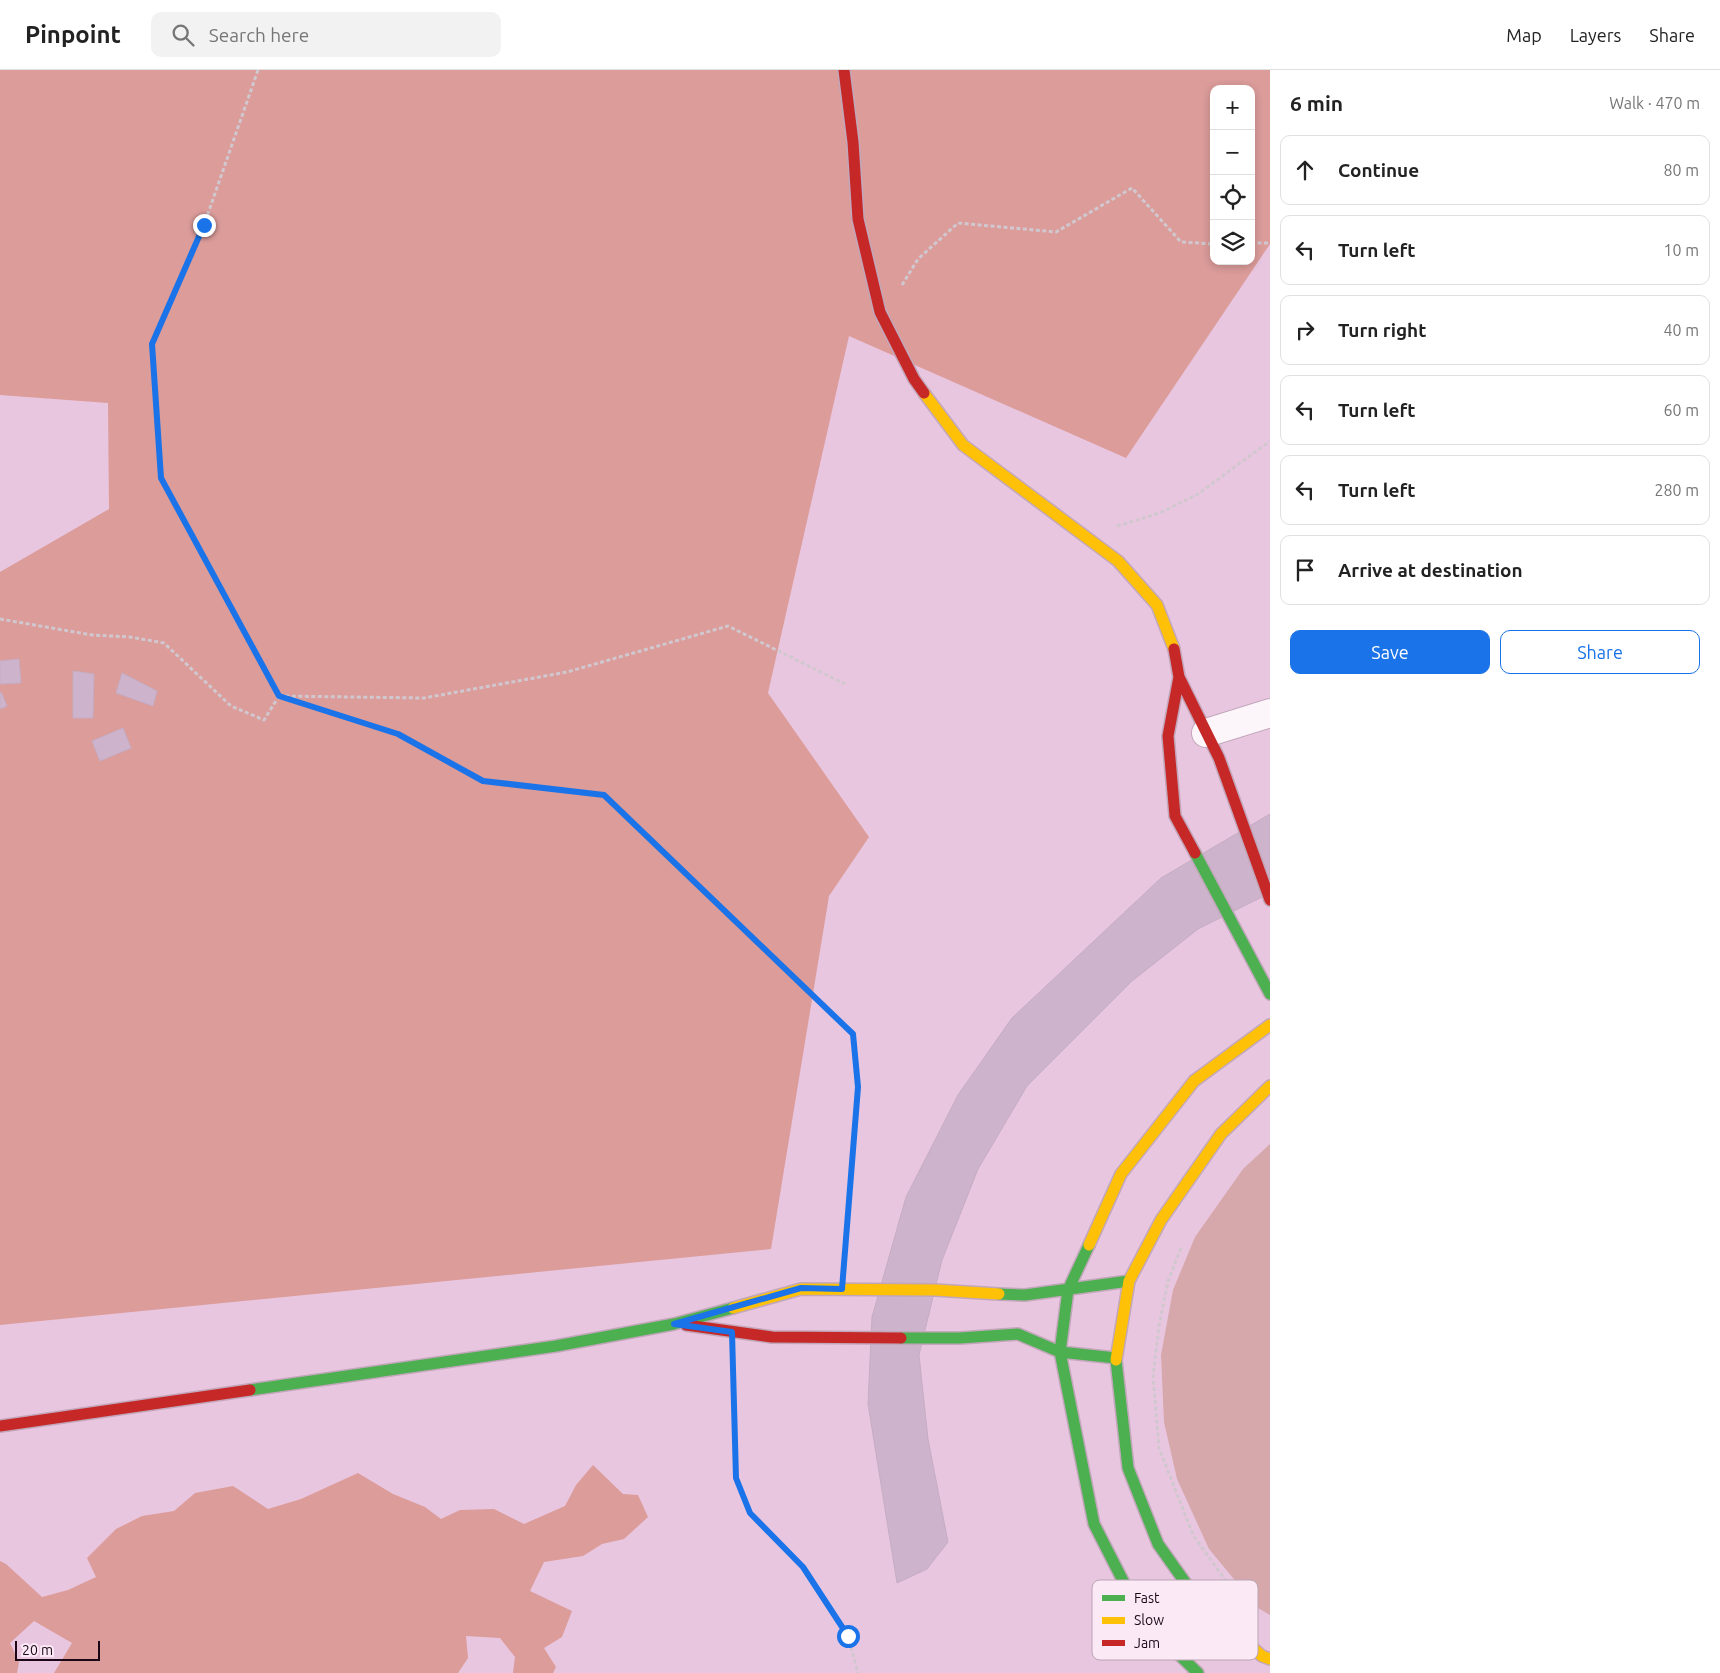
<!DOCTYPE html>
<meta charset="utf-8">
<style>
body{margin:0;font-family:Ubuntu,sans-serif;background:#f2f2f2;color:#222}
.controls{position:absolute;right:15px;top:15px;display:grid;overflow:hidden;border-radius:10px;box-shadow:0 2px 8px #0003}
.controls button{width:45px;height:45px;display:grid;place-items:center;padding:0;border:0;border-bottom:1px solid #e0e0e0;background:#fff;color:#222;font:25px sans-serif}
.scale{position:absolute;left:15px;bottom:12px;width:85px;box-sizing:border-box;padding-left:5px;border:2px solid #1c0717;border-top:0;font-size:14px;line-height:18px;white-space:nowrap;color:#1c0717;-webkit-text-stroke:4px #fce9f6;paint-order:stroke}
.stop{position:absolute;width:15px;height:15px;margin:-11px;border:4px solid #1a73e8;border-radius:50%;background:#fff}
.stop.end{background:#1a73e8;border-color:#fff;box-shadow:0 1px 5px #0008}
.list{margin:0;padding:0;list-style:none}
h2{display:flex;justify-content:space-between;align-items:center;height:65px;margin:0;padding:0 20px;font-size:21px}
h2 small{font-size:16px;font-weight:400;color:#767676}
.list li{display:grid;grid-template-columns:32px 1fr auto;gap:15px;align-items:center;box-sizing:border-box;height:70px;margin:0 10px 10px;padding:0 10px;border:1px solid #e0e0e0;border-radius:10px}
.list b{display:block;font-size:19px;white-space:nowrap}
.list em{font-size:16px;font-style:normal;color:#767676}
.actions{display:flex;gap:10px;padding:15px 20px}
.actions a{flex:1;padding:11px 0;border:1px solid #1a73e8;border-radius:10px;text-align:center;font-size:18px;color:#1a73e8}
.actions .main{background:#1a73e8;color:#fff}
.icon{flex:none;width:28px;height:28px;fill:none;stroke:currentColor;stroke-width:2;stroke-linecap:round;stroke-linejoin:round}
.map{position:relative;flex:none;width:1270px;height:1603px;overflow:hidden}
header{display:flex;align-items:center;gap:30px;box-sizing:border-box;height:70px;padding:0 25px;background:#fff;border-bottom:1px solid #e0e0e0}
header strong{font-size:24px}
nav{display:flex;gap:28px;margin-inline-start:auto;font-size:18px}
.search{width:350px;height:45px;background:#f2f2f2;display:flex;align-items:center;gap:12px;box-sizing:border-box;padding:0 18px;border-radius:10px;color:#767676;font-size:19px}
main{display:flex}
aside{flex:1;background:#fff}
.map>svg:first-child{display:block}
.green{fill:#d6a8ab}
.forest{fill:#db9c9a;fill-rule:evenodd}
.building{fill:#cdb3cb;stroke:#c5adc4}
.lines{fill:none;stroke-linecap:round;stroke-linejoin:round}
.street-casing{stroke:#c2a7bb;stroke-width:30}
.fast-casing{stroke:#c2a7bb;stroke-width:14}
.slow-casing{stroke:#c2a7bb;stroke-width:14}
.jam-casing{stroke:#c2a7bb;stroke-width:14}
.path{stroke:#d1c8cf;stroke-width:3;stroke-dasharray:4 2.5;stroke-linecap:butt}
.street{stroke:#fcf6fa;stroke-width:28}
.fast{stroke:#4caf50;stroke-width:11}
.slow{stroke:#ffc107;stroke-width:11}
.jam{stroke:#c62828;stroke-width:11}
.route{stroke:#1a73e8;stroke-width:6}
.key{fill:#fce9f6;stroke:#b9a5b3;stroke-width:1}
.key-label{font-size:14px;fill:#1c0717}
</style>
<header>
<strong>Pinpoint</strong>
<div class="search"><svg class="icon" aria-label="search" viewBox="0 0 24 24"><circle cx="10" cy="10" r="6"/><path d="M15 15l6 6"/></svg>Search here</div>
<nav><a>Map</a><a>Layers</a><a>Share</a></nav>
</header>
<main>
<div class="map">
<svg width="1270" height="1603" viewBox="0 0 1270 1603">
<rect width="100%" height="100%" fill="#e9c6df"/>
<path class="green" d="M 1270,1074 L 1270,1545 L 1258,1538 L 1209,1479 L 1177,1409 L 1164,1352 L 1161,1285 L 1173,1220 L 1195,1167 L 1243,1099 Z"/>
<path class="forest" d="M 0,0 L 1270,0 L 1270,174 L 1126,388 L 849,266 L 768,623 L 869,767 L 829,826 L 771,1179 L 0,1255 L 0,502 L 109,439 L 108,333 L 0,325 ZM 1214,19 L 1251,19 L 1251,191 L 1214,191 Z
M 593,1395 L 623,1424 L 638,1425 L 648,1447 L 624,1469 L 602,1474 L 583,1486 L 544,1492 L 530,1521 L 572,1541 L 562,1567 L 544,1578 L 556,1597 L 553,1603 L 513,1603 L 515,1587 L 500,1568 L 466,1566 L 468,1588 L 458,1603 L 54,1603 L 72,1573 L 34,1551 L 10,1573 L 19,1592 L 17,1603 L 0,1603 L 0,1491 L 6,1494 L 42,1527 L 68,1520 L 96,1507 L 87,1488 L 116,1459 L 142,1446 L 174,1441 L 195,1423 L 233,1416 L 268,1439 L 301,1429 L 358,1403 L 393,1424 L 425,1437 L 441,1449 L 460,1440 L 494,1439 L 524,1454 L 565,1436 L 576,1415 Z"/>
<path class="building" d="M 19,589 L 21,613 L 0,614 L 0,591 Z
M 73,601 L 94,604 L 93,648 L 73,648 Z
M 122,603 L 157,621 L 153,636 L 116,623 Z
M 1,622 L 7,636 L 0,639 L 0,623 Z
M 123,658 L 131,678 L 100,691 L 92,671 Z
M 1270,744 L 1270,823 L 1198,859 L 1132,911 L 1027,1016 L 978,1099 L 942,1190 L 919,1285 L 928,1369 L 948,1472 L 927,1499 L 897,1513 L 868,1334 L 872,1247 L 906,1127 L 958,1025 L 1012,948 L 1161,808 Z"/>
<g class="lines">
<g class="street-casing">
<path id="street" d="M 1206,663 L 1270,643"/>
</g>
<g class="fast-casing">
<path id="fast" d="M 1195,783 L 1270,924
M 1089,1175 L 1068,1220 L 1060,1282 L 1094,1454 L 1143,1550 L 1198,1603
M 999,1224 L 1025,1225 L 1129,1211
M 901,1268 L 960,1268 L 1018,1264 L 1060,1282 L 1116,1288
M 1116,1290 L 1128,1398 L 1158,1474 L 1197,1529
M 250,1320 L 556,1276 L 674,1254 L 733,1238"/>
</g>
<g class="slow-casing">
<path id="slow" d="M 924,323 L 963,375 L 1118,491 L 1157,535 L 1174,579
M 1089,1175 L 1121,1104 L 1194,1011 L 1270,955
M 733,1238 L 801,1219 L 935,1220 L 999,1224
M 1116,1290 L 1129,1211 L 1161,1150 L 1221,1064 L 1270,1016
M 1197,1529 L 1262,1586 L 1270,1589"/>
</g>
<g class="jam-casing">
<path id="jam" d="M 844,0 L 853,72 L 858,149 L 880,242 L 914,309 L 924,323
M 1174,579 L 1179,607 L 1219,688 L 1270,830
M 1179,607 L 1168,666 L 1175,746 L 1195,783
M 686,1255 L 772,1267 L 901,1268
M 0,1356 L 250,1320"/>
</g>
<path class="path" d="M 258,0 L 204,155 L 152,274 L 161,408 L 279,626 L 424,628 L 567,602 L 728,556 L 845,614
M 1251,173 L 1270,173
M 902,215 L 918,189 L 958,153 L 1056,162 L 1132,118 L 1181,172 L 1214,174
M 1117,456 L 1160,443 L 1198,424 L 1270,371
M 0,549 L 92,565 L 130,567 L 164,573 L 231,636 L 264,650 L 279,626 L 399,664 L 483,711 L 604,725 L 853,964 L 858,1017 L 845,1191
M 1181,1178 L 1168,1211 L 1159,1256 L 1153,1306 L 1159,1378 L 1193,1465 L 1233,1521
M 733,1290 L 736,1407 L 750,1443 L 803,1497 L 848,1566 L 858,1603"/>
<use href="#street" class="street"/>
<use href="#fast" class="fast"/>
<use href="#slow" class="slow"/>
<use href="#jam" class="jam"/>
</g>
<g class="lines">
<path class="route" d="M 204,155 L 152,274 L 161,408 L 279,626 L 398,664 L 483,711 L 604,725 L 853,964 L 858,1017 L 842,1219 L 801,1218 L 674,1254 L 732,1262 L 736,1408 L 750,1443 L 803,1497 L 848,1566"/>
</g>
<rect x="1092" y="1510" width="166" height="80" rx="8" class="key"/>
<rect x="1102" y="1525" width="23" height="6" fill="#4caf50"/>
<rect x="1102" y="1547" width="23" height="7" fill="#ffc107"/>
<rect x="1102" y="1570" width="23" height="6" fill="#c62828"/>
<g class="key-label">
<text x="1134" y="1533">Fast</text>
<text x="1134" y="1555">Slow</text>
<text x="1134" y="1578">Jam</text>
</g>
</svg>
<div class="controls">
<button>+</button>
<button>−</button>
<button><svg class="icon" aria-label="locate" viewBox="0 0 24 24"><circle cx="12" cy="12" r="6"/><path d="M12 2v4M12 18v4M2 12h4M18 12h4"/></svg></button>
<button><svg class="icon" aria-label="layers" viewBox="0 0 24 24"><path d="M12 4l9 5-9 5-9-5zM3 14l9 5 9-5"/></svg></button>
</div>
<div class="scale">20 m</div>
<div class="stop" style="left:848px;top:1566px"></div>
<div class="stop end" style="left:204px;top:155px"></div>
</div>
<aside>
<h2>6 min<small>Walk · 470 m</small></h2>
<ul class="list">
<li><svg class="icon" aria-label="ahead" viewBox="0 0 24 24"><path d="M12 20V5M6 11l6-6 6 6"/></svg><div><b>Continue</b></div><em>80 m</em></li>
<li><svg class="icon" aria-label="left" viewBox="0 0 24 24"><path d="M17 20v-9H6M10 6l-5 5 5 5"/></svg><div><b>Turn left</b></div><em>10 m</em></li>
<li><svg class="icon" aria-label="right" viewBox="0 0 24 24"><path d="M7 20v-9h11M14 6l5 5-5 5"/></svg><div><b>Turn right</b></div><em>40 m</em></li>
<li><svg class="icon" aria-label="left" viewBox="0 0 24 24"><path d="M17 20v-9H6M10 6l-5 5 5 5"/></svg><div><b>Turn left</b></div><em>60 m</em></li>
<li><svg class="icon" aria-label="left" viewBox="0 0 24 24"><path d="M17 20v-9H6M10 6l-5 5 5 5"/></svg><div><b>Turn left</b></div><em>280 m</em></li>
<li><svg class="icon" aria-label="arrive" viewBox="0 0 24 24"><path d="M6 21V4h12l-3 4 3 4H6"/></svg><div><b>Arrive at destination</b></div></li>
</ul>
<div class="actions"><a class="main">Save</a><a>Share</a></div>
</aside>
</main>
